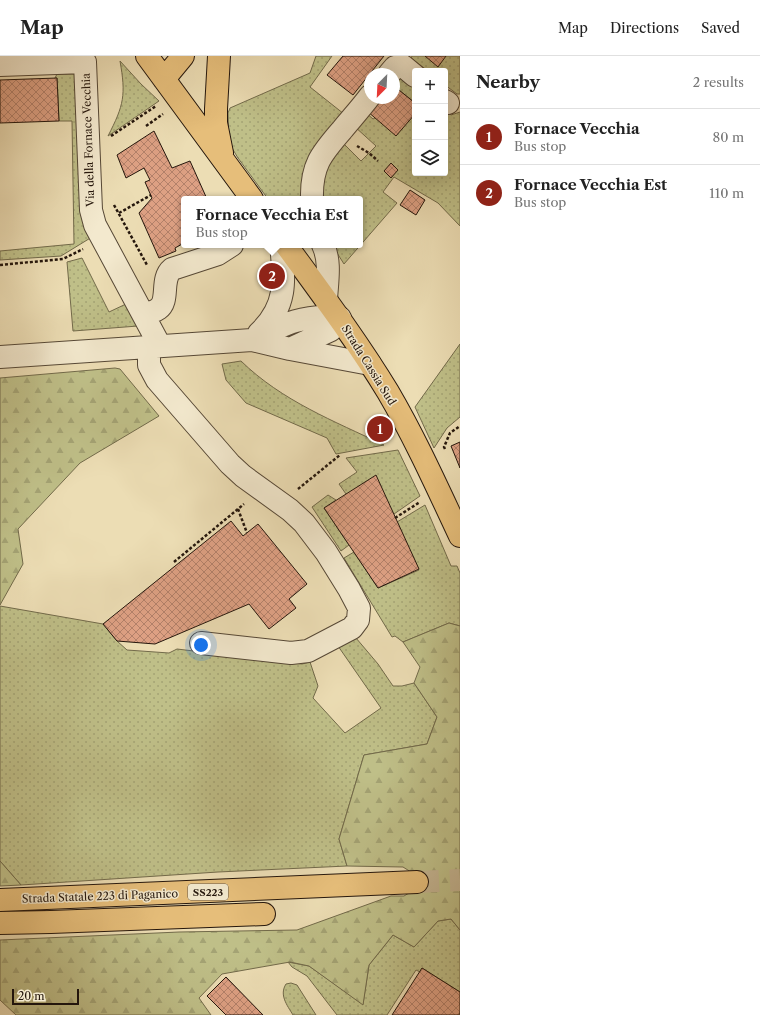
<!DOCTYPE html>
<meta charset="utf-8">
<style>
body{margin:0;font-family:"Libre Caslon Text",serif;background:#f2f2f2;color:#222}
.controls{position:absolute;right:12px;top:12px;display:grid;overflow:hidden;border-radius:4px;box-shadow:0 4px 16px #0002}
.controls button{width:36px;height:36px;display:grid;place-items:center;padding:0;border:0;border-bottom:1px solid #e0e0e0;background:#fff;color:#222;font:20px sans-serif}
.compass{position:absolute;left:364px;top:12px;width:36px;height:36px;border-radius:50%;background:#fff;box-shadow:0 4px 16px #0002;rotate:204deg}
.scale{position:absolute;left:12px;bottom:10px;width:67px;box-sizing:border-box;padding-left:4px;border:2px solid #24160c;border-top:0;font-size:11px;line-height:14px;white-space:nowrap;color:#24160c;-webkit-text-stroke:3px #f3e9ce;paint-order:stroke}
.you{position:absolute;left:201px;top:589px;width:14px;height:14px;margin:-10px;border:3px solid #fff;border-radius:50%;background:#1a73e8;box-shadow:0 0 0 6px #1a73e833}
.badge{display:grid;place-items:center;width:26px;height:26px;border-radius:50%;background:#8f2418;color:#fff;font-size:13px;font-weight:700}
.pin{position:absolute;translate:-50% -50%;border:2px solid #fff;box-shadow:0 1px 4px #0006}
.popup{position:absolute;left:181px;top:140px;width:182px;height:52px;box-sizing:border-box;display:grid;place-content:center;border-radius:4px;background:#fff;filter:drop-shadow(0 1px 3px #0005);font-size:13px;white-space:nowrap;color:#767676}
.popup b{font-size:15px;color:#222}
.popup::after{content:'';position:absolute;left:50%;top:100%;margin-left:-8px;border:8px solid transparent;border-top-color:#fff}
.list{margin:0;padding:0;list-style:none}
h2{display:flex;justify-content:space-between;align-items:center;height:52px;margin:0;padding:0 16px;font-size:17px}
h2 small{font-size:13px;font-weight:400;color:#767676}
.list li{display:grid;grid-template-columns:26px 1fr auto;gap:12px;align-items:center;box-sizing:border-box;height:56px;padding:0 16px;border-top:1px solid #e0e0e0}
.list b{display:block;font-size:15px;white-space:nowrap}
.list p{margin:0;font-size:13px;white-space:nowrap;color:#767676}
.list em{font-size:13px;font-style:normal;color:#767676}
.icon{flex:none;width:22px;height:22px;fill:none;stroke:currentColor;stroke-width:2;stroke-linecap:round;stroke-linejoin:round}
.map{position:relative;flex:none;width:460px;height:959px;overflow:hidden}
header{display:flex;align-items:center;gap:24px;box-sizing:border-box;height:56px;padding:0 20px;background:#fff;border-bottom:1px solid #e0e0e0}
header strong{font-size:19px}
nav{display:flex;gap:22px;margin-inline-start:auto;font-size:14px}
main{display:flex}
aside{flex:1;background:#fff}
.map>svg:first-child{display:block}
.grass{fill:url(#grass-dots);stroke:#726a4a}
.forest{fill:url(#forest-firs);stroke:#726a4a}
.building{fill:url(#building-cross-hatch);stroke:#24160c}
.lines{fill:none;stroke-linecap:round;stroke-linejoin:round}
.highway-tunnel{stroke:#c4b592;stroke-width:22;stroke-dasharray:22 11;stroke-linecap:butt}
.minor-casing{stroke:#564836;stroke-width:24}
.major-casing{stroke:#24160c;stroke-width:24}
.highway-casing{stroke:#24160c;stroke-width:24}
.path{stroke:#24160c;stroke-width:2.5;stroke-dasharray:3 2;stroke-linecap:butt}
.minor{stroke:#f3e9ce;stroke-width:22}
.major{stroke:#e6be7a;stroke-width:22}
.highway{stroke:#e6be7a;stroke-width:22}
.labels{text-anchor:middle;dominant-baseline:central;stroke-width:3;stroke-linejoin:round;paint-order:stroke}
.shield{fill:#f3e9ce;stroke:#625546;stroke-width:1}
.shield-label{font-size:10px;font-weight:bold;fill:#24160c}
.street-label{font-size:11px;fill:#24160c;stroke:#f3e9ce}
</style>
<header>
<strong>Map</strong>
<nav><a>Map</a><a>Directions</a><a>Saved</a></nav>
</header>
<main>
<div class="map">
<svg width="460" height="959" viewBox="0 0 460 959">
<defs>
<pattern id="grass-dots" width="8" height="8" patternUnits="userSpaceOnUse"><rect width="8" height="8" fill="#bfbf88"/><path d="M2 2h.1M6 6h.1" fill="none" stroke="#a4a374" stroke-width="1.8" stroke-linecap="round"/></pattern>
<pattern id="forest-firs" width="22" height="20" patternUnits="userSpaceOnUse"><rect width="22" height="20" fill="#bfbf88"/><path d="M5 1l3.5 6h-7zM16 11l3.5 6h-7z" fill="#a4a374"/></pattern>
<pattern id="building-cross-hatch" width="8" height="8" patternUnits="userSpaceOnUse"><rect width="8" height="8" fill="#dda083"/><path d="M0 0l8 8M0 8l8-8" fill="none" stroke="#b3816a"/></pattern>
</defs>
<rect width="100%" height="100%" fill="#ecddb4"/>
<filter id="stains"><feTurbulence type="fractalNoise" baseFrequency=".005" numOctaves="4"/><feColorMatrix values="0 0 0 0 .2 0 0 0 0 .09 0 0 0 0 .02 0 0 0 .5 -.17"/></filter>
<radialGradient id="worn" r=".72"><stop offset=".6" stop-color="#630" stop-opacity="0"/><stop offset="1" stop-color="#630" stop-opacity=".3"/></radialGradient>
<path class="grass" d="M 316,0 L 332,0 L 310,31 L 344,58 L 305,143 L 268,143 L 238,102 L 232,92 L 229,83 L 228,57 L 230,52 L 310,17 Z
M 412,0 L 460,0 L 460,38 L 457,38 L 445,29 L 445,15 L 428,15 L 411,2 Z
M 120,5 L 141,28 L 159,45 L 108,80 C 124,49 126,39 120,5 Z
M 400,16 L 415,29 L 415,47 L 394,30 L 394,23 Z
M 57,18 L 77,18 L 92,181 L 61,200 L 0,204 L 0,195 L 74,188 L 72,65 L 59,65 L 57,22 L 55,22 Z
M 445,54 L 451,59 L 460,56 L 460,170 L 438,147 L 394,121 L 383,136 L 397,147 L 344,208 L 332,189 L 360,189 L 360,143 L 318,143 L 319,117 L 344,88 L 361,105 L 376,90 L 354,70 L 365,56 L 373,63 L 375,62 L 415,58 L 415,117 L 445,117 Z
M 82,202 L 109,256 L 126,248 L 138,270 L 73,275 L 67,206 Z
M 460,288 L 460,361 L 447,372 L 434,392 L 415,351 Z
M 241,305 C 282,345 334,365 384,389 L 336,398 L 327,382 L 246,347 L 226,324 L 222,308 Z
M 398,394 L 420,440 L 394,458 L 346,438 L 339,428 L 357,416 L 346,402 Z
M 328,439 L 336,444 L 324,452 L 349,489 L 341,495 L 312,451 Z
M 425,449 L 451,510 L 457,510 L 460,517 L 460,570 L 449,567 L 403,586 L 395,580 L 392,581 L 344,502 L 354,496 L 378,532 L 419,514 L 397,466 Z
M 0,550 L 103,568 L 117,585 L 127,594 L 169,597 L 177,593 L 302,608 L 310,606 L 318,630 L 313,642 L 345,677 L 381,652 L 338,590 L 356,582 L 378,608 L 393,630 L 402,630 L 414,627 L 437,661 L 427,688 L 364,699 L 339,783 L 347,810 L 218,816 L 21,829 L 0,805 Z
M 451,863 L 460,874 L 460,936 L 422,912 L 420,916 L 416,914 L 387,959 L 337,959 L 307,920 L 292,911 L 288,906 L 309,910 L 363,948 L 369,909 L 393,879 L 414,891 L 438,865 Z
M 291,927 L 297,929 L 316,959 L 293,959 C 287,949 279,939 286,928 Z"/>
<path class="forest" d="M 115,312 L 120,313 L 159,360 L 80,407 L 18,473 L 23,508 L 0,549 L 0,322 Z
M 449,567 L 460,570 L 460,874 L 451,863 L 438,865 L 414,891 L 393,879 L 369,909 L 363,949 L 309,910 L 290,906 L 222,918 L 199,942 L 211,959 L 16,959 L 0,944 L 0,884 L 179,876 L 297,874 L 391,840 L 404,840 L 414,834 L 411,816 L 403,811 L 347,810 L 339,783 L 364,699 L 427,688 L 437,661 L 414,627 L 420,611 L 403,586 Z
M 0,805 L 21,829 L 0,830 Z"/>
<path class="building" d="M 343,0 L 384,0 L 353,39 L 327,19 Z
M 425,0 L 446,0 L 438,11 Z
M 57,22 L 59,65 L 0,67 L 0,24 Z
M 394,30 L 415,47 L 415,58 L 396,80 L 367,55 L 378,42 L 394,42 Z
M 154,75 L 172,112 L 190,105 L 207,143 L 184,143 L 184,187 L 175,192 L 176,195 L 159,202 L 139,157 L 152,142 L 145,126 L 150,124 L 144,112 L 126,122 L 117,99 Z
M 391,107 L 398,114 L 391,122 L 384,115 Z
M 410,134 L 425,144 L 416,159 L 400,149 Z
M 460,386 L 460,412 L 451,390 Z
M 376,419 L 419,513 L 378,532 L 324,452 Z
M 231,465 L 243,480 L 258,468 L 307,528 L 289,543 L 296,552 L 269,573 L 249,548 L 155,588 L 117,585 L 103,568 Z
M 422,912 L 460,936 L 460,957 L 459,959 L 392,959 Z
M 226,921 L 263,959 L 226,959 L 207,940 Z"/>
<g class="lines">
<path class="highway-tunnel" d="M 417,826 L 460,824"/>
<g class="minor-casing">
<path id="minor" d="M 0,9 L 85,6 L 91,154 L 95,169 L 102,182 L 160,290
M 389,18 L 395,11 L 403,10 L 415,20
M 445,45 L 448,47
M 312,143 C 311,110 321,98 342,74 C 351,63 361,52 370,40
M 323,189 C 331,206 327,225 326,244
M 143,258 C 148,257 154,256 158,253 C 170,245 160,223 172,213 L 218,198 L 232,189
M 259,277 C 287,251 285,224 281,189
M 252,284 C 282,269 305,257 340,262 L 331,274 L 290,293
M 149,290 L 149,309 L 157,324 L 230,408 L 243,420 L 290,454 L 304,467 L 326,496 L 349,533 L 359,552 L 358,564 L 352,572 L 308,595 L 291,597 L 201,587
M 0,301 L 252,284 L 290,293 L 370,308"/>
</g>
<g class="major-casing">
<path id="major" d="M 147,0 L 252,143
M 219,0 L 216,53 L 216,67 L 222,97
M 164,23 L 183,0
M 286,189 C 321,237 357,285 388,336 C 415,382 437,431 460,480"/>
</g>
<g class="highway-casing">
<path id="highway" d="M 0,844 L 417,826
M 0,867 L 51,866 L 264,858"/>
</g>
<path class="path" d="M 146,70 L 163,58
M 111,80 L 156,50
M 357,90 L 369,97 L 378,105
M 114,149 L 147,209
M 119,157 L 151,139
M 0,209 L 63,203 L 83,193
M 445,393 L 444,391 L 450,377 L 460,370
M 298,433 L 340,399
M 238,453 L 247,477
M 395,462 L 420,446
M 174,506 L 244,448"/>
<use href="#minor" class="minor"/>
<use href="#major" class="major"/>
<use href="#highway" class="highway"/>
</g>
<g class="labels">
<rect class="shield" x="188" y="828" width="40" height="16" rx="3"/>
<g class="shield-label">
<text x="208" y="836">SS223</text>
</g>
<g class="street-label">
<text transform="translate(88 84) rotate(-92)">Via della Fornace Vecchia</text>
<text transform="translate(369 309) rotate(58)">Strada Cassia Sud</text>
<text transform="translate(100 840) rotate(-2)">Strada Statale 223 di Paganico</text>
</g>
</g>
<rect width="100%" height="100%" filter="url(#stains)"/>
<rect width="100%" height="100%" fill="url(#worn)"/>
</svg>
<div class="controls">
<button>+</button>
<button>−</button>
<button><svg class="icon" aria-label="layers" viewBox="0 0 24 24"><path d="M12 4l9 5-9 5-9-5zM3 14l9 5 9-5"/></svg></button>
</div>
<svg class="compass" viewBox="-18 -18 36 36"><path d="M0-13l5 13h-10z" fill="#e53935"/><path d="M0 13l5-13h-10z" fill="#767676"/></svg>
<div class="scale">20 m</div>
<div class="you"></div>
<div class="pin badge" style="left:380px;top:373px">1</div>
<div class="pin badge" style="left:272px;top:220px">2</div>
<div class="popup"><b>Fornace Vecchia Est</b>Bus stop</div>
</div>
<aside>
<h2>Nearby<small>2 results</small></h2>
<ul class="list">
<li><span class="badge">1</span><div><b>Fornace Vecchia</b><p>Bus stop</p></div><em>80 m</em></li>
<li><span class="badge">2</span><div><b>Fornace Vecchia Est</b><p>Bus stop</p></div><em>110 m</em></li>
</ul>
</aside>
</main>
